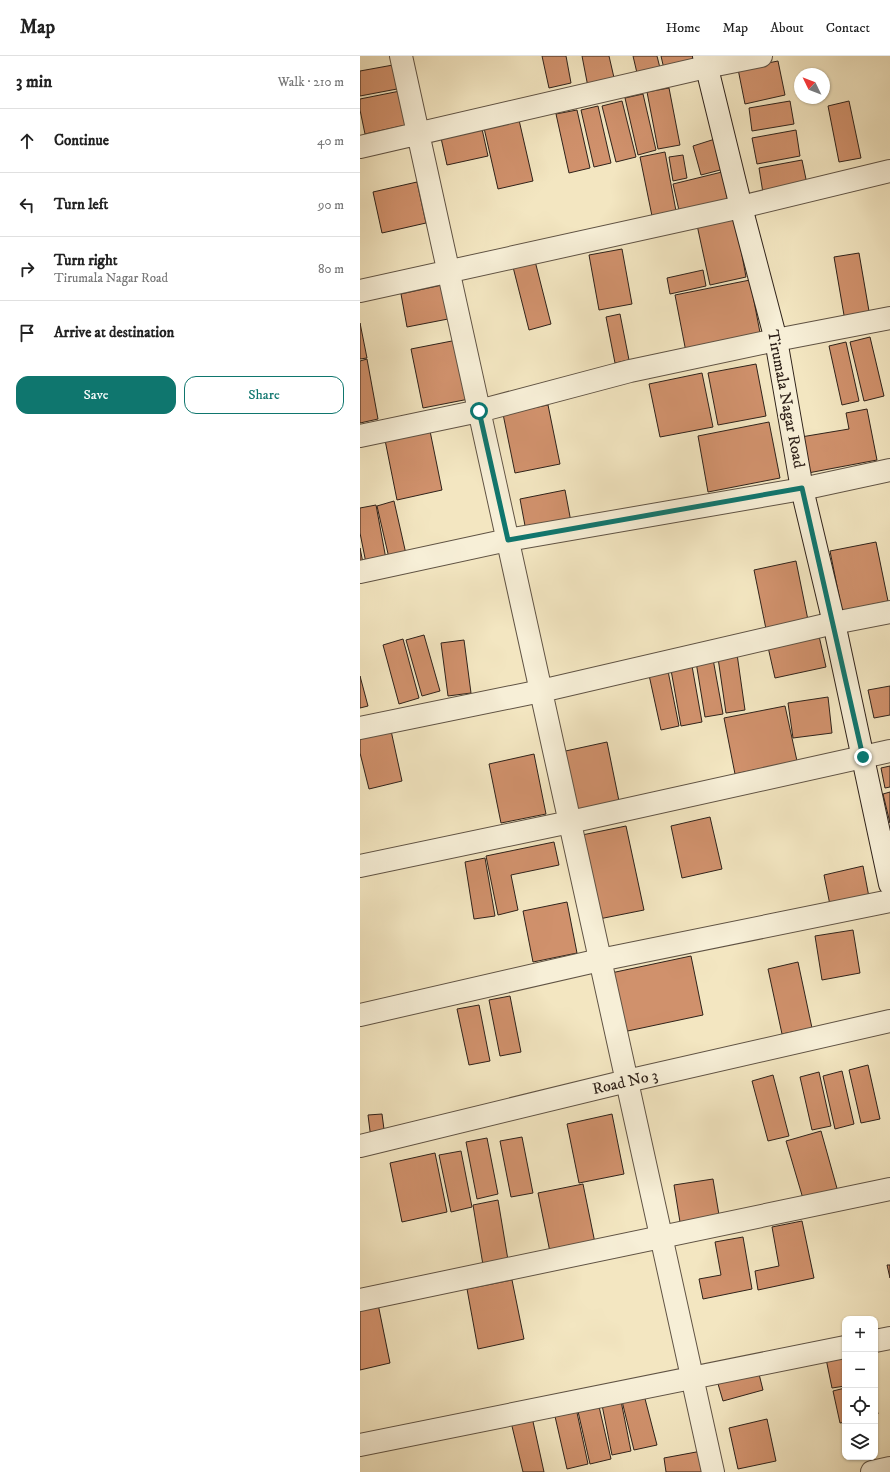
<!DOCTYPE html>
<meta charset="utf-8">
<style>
body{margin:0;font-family:"IM FELL DW Pica",serif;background:#f6f6f6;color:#222}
.controls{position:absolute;right:12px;bottom:12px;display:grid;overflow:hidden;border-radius:8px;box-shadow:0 1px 3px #0004}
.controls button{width:36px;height:36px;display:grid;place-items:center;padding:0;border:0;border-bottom:1px solid #e0e0e0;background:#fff;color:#222;font:20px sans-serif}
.compass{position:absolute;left:434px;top:12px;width:36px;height:36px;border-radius:50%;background:#fff;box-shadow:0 1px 3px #0004;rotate:313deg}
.stop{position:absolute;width:12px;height:12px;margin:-9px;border:3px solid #0f766e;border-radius:50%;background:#fff}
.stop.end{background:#0f766e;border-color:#fff;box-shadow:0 1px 4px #0008}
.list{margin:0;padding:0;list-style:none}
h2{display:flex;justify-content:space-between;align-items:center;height:52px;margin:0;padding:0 16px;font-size:17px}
h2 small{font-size:13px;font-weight:400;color:#767676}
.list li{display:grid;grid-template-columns:26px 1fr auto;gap:12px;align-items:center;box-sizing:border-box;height:64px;padding:0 16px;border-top:1px solid #e0e0e0}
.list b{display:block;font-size:15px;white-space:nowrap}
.list p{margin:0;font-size:13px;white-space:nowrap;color:#767676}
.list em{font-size:13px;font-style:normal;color:#767676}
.actions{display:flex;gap:8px;padding:12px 16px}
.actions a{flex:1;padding:9px 0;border:1px solid #0f766e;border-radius:12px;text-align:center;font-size:14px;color:#0f766e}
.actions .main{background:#0f766e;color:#fff}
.icon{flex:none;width:22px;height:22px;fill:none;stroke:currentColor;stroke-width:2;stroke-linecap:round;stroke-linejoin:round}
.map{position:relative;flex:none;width:530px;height:1416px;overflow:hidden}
header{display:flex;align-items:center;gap:24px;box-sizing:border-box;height:56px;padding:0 20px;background:#fff;border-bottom:1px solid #e0e0e0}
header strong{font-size:19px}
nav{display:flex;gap:22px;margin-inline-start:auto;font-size:14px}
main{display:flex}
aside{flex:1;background:#fff}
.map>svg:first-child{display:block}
.building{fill:#d0916c;stroke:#2f221a}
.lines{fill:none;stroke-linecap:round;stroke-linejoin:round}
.street-casing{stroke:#605344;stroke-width:24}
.secondary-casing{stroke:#2f221a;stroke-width:24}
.street{stroke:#f7efd7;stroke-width:22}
.secondary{stroke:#f7efd7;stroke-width:22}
.route{stroke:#0f766e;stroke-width:5}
.labels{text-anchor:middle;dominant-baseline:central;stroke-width:3;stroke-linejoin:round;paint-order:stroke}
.street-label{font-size:16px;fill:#2f221a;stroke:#f7efd7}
</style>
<header>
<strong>Map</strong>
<nav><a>Home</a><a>Map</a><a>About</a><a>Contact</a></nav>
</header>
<main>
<aside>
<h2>3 min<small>Walk · 210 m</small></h2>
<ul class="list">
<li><svg class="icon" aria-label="ahead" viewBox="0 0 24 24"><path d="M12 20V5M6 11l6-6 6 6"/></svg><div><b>Continue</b></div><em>40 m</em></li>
<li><svg class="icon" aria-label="left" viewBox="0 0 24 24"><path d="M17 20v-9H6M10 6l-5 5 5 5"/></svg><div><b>Turn left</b></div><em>90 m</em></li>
<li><svg class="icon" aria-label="right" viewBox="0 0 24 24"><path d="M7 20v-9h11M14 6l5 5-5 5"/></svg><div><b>Turn right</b><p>Tirumala Nagar Road</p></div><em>80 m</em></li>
<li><svg class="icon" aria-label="arrive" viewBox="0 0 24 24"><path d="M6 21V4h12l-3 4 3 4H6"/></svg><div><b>Arrive at destination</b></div></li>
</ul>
<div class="actions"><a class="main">Save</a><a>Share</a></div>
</aside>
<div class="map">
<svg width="530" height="1416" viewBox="0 0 530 1416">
<rect width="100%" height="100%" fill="#f3e6c1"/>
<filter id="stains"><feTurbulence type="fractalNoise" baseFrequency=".005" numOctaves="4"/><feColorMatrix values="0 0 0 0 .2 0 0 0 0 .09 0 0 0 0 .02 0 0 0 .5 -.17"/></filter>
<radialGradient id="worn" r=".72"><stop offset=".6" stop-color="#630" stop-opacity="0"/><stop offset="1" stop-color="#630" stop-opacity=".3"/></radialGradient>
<path class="building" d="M 182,0 L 206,0 L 211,27 L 189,32 Z
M 222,0 L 249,0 L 255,26 L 228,31 Z
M 273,0 L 297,0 L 300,12 L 277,17 Z
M 301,0 L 339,0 L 340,5 L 304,13 Z
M 418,5 L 425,39 L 385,48 L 378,13 Z
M 33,9 L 37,33 L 0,40 L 0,15 Z
M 309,32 L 320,89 L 298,93 L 287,36 Z
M 40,35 L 46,69 L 5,78 L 0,54 L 0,43 Z
M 283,38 L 296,94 L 278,99 L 265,42 Z
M 262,45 L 276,101 L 256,106 L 242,50 Z
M 430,45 L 434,68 L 392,75 L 389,52 Z
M 489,45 L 501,102 L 479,106 L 468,50 Z
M 238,50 L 251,107 L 234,111 L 221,54 Z
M 217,54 L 230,112 L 209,117 L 196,58 Z
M 159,64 L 173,125 L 138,133 L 124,72 Z
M 122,73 L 128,100 L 87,109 L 81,82 Z
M 436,74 L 440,100 L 397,108 L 392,82 Z
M 355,83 L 364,113 L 341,119 L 333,90 Z
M 305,96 L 316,155 L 292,160 L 280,101 Z
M 323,99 L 327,122 L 313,125 L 309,101 Z
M 442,104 L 447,128 L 403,137 L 399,112 Z
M 362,116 L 370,152 L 321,163 L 313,128 Z
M 57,126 L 66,167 L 22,177 L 13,136 Z
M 375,161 L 386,221 L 350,229 L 337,169 Z
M 262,193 L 272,248 L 239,254 L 229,199 Z
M 499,197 L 510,261 L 485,265 L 474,201 Z
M 175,205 L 191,268 L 169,274 L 153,211 Z
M 343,214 L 346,230 L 310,238 L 307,222 Z
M 390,224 L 401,282 L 326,296 L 315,239 Z
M 82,229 L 88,263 L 47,271 L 41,238 Z
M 260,258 L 269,304 L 255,307 L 246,261 Z
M 0,267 L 7,302 L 0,303 Z
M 510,281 L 524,340 L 504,345 L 490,286 Z
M 97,284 L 109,343 L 63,352 L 51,293 Z
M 486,286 L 499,345 L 482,349 L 469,290 Z
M 7,303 L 18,363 L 0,367 L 0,305 Z
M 396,308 L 406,360 L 358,369 L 348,317 Z
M 342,317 L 353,371 L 300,381 L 289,328 Z
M 188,349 L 200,408 L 155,417 L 143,358 Z
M 507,353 L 517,404 L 448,417 L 441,381 L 489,373 L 486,357 Z
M 409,366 L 420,422 L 348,436 L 338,380 Z
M 70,375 L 82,434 L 37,444 L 25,384 Z
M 205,434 L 211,466 L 166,475 L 160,443 Z
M 34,445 L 46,498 L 29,502 L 17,450 Z
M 16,449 L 26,503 L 6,507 L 0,477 L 0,452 Z
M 516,486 L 528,545 L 482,555 L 470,495 Z
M 0,492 L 3,507 L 0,507 Z
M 436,505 L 448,564 L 406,573 L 394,514 Z
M 64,579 L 80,635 L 62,640 L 46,584 Z
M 459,580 L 466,611 L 415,622 L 408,591 Z
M 43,583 L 59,642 L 39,648 L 23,589 Z
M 104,584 L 111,637 L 88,640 L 81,587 Z
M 377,598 L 385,654 L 366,657 L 358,602 Z
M 353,603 L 363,658 L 345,661 L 336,606 Z
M 332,610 L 342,666 L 321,670 L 311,614 Z
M 308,615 L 319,670 L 301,674 L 289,619 Z
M 0,620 L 8,650 L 0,652 Z
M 530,630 L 530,659 L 514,662 L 508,634 Z
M 468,641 L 472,677 L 433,682 L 428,647 Z
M 425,650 L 437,705 L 375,718 L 364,662 Z
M 30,670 L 42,725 L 9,733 L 0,697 L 0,678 Z
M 247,686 L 259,745 L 214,755 L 201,696 Z
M 174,698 L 186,758 L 141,767 L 129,708 Z
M 530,710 L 530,731 L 525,732 L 521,712 Z
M 530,736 L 530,767 L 523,738 Z
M 350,761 L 362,813 L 322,822 L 311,770 Z
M 266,770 L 284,854 L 239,863 L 222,779 Z
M 194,786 L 199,809 L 151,819 L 158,854 L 138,859 L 126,800 Z
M 125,802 L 135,860 L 114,863 L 105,806 Z
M 503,810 L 509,841 L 470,849 L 464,819 Z
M 207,846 L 217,897 L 173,906 L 163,855 Z
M 493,874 L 500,917 L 462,924 L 455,880 Z
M 331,900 L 343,959 L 263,976 L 251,917 Z
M 438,906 L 452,972 L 422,978 L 408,913 Z
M 150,940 L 161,996 L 140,1000 L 129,944 Z
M 119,949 L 130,1005 L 109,1009 L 97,953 Z
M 508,1009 L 520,1063 L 501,1067 L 489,1014 Z
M 482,1015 L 494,1068 L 475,1073 L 463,1020 Z
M 459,1016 L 471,1070 L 452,1074 L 440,1021 Z
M 413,1019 L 429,1080 L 408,1085 L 392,1025 Z
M 22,1058 L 25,1081 L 11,1083 L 8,1059 Z
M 252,1058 L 264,1118 L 219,1127 L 207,1068 Z
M 461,1075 L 478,1136 L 444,1146 L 426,1085 Z
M 162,1081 L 173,1137 L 151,1141 L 140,1085 Z
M 127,1082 L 138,1138 L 117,1143 L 106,1086 Z
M 101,1095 L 112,1151 L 91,1156 L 79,1099 Z
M 75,1097 L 87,1156 L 42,1166 L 30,1107 Z
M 353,1123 L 359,1159 L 320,1166 L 314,1129 Z
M 223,1128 L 235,1187 L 190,1196 L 178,1137 Z
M 138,1144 L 148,1204 L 123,1209 L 113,1149 Z
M 442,1165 L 454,1222 L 398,1234 L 395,1215 L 419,1210 L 412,1171 Z
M 383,1181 L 392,1233 L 343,1243 L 339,1223 L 361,1219 L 355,1186 Z
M 527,1209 L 530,1209 L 530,1222 Z
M 152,1224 L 164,1283 L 118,1293 L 107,1233 Z
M 18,1248 L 30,1307 L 0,1314 L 0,1252 Z
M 485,1294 L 485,1330 L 472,1332 L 465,1298 Z
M 397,1310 L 403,1334 L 363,1345 L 356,1321 Z
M 485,1332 L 485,1366 L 480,1367 L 473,1335 Z
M 283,1335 L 297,1389 L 274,1394 L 261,1341 Z
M 260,1340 L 271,1395 L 252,1399 L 241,1344 Z
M 515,1344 L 518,1358 L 515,1359 Z
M 238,1346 L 251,1403 L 230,1408 L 217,1351 Z
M 216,1352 L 228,1408 L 207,1413 L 194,1356 Z
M 172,1361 L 184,1416 L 163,1416 L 151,1366 Z
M 407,1363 L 416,1405 L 378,1413 L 369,1372 Z
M 347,1394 L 351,1416 L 306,1416 L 304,1402 Z"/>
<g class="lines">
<g class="street-casing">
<path id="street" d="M 41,0 L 353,1416
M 0,91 L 346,11 L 401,0
M 0,235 L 381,151 L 530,115
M 0,380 L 119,355 L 270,315 L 416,284 L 530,262
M 0,516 L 148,484 L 442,433 L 530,414
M 0,672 L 181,635 L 474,567 L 530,556
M 0,810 L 210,766 L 530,695
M 0,959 L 240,904 L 530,845
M 0,1090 L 267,1025 L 530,965
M 0,1244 L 530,1133
M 515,1285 L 530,1282
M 0,1389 L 485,1291
M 512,1416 L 530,1412"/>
</g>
<g class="secondary-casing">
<path id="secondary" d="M 344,0 L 381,151 L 416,284 L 442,433 L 474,567 L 530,828"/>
</g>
<use href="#street" class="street"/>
<use href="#secondary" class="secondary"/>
</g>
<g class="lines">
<path class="route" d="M 119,355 L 148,484 L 442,432 L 503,701"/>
</g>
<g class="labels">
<g class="street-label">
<text transform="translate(426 343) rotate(79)">Tirumala Nagar Road</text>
<text transform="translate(265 1026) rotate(-13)">Road No 3</text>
</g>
</g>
<rect width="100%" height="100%" filter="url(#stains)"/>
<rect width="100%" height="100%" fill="url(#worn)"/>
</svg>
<div class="controls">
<button>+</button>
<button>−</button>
<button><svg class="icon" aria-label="locate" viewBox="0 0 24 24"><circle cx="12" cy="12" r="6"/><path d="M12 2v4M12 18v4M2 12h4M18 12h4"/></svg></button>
<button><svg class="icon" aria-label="layers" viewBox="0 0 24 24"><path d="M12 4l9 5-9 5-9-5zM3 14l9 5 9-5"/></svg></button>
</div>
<svg class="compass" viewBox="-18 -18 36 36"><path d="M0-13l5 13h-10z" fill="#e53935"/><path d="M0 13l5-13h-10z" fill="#767676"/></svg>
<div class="stop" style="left:119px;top:355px"></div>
<div class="stop end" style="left:503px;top:701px"></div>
</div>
</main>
